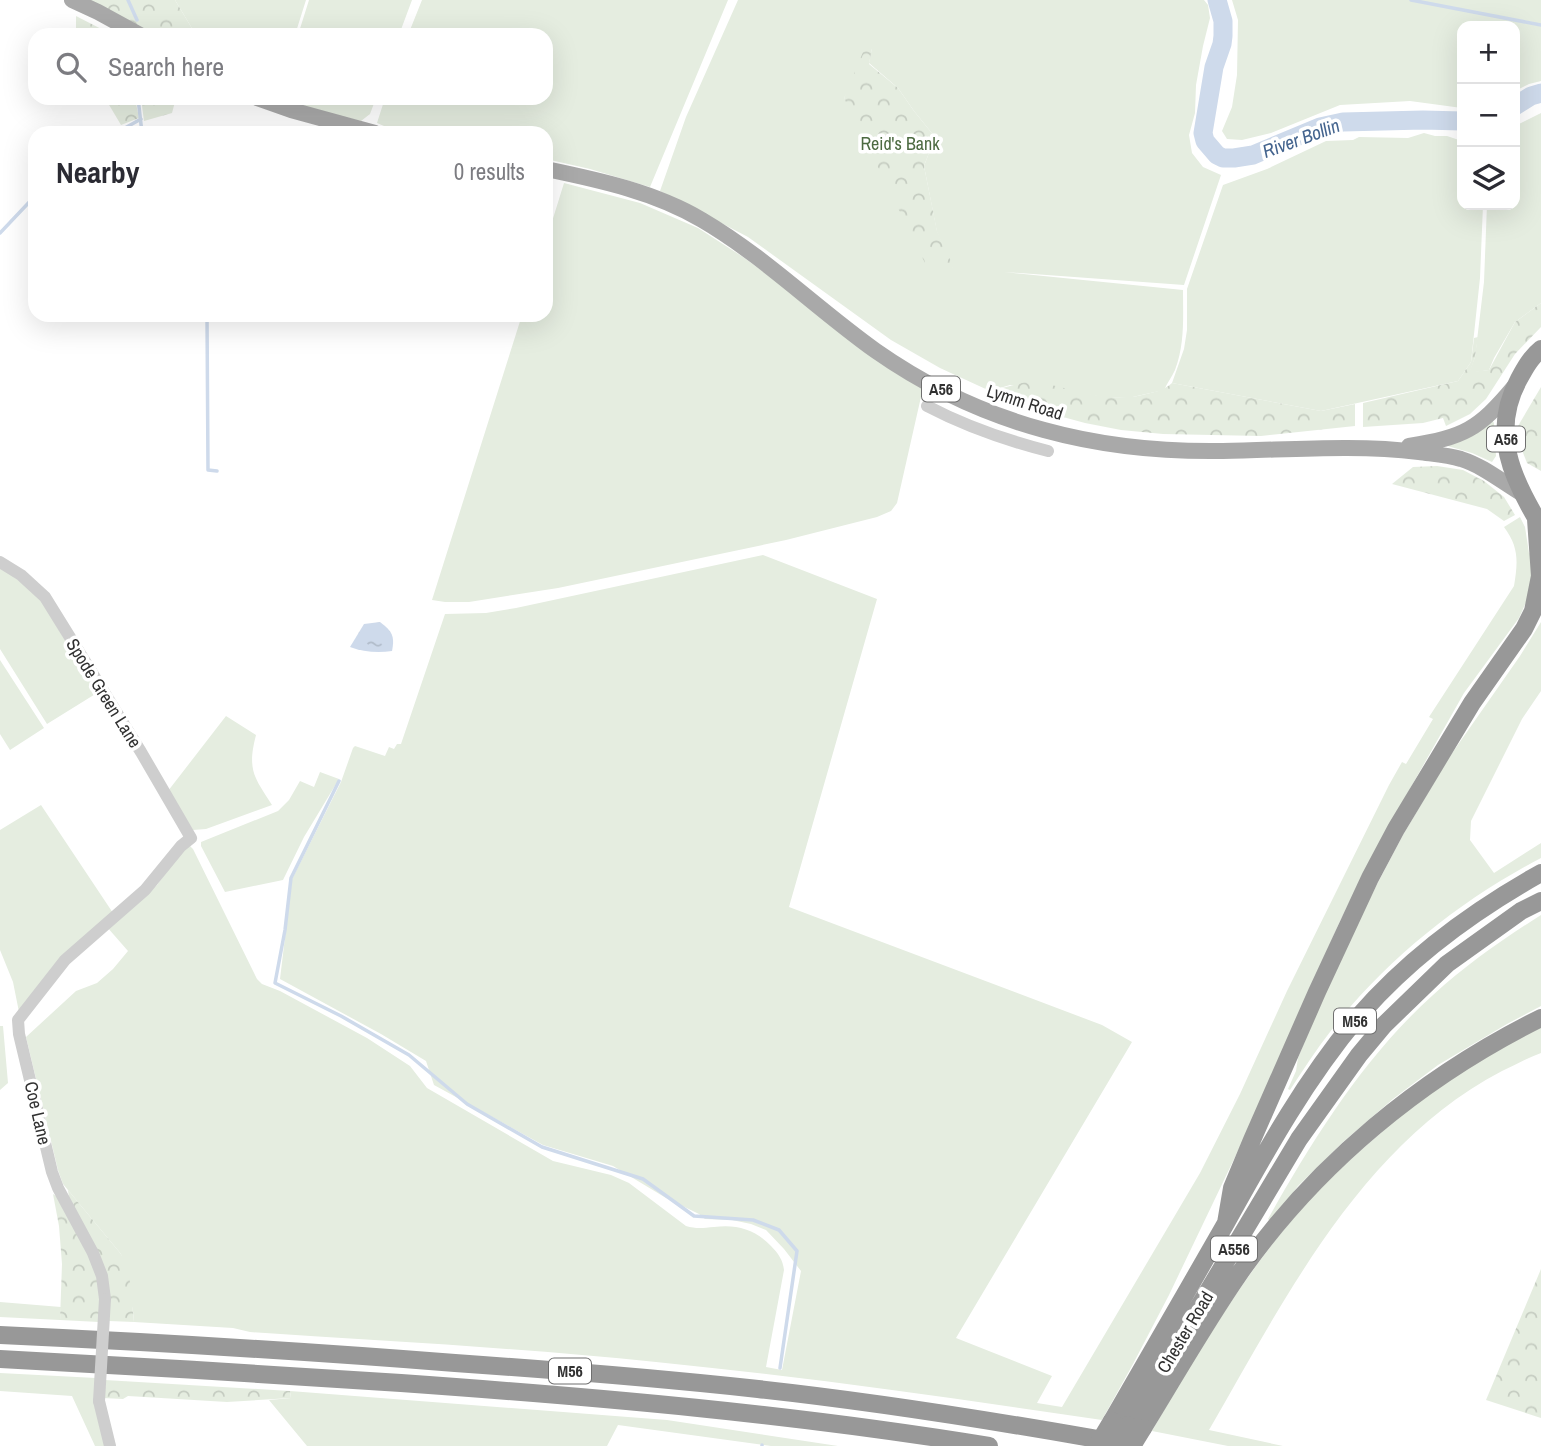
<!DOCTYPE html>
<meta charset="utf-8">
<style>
body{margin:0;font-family:"Archivo Narrow",sans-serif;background:#f7f7f7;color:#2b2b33}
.controls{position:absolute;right:21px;top:21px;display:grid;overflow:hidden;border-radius:14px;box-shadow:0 7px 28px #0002}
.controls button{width:63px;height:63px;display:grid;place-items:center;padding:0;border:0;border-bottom:2px solid #e1e1e2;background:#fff;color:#2b2b33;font:35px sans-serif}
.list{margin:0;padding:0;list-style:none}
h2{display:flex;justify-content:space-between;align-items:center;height:91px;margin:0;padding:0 28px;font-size:30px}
h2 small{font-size:23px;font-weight:400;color:#7c7c81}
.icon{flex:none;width:38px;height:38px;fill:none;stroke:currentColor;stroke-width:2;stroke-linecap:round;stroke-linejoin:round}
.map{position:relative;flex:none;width:1541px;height:1446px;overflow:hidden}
.search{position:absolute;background:#fff;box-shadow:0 7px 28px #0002;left:28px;top:28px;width:525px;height:77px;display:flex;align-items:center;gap:18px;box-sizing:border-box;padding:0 24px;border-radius:21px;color:#7c7c81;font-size:26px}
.panel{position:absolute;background:#fff;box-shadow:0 7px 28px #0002;left:28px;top:126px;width:525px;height:196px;border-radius:21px}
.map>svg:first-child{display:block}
.green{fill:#e5ede0;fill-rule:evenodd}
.forest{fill:url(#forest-crowns)}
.water{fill:url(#water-ripples)}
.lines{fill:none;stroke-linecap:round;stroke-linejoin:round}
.stream{stroke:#cedaeb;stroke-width:3.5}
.river{stroke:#cedaeb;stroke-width:19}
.minor{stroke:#cecece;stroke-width:12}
.major{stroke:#a9a9a9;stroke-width:16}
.highway{stroke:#989898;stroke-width:18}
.minor-bridge{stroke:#cecece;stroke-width:12}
.highway-bridge{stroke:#989898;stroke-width:18}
.labels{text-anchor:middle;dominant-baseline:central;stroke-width:7;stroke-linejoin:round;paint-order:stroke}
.shield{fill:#fff;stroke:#6f6f6f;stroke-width:2}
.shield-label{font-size:16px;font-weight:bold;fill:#313131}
.park-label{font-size:18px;fill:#4c6a41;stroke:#fff}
.street-label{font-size:18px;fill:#313131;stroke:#fff}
.water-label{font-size:19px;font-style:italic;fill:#44648e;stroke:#fff}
</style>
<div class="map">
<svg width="1541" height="1446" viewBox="0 0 1541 1446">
<defs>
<pattern id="forest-crowns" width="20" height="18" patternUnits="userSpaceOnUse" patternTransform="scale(1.75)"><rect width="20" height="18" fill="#e5ede0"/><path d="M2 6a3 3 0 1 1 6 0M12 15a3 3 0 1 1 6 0" fill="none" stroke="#c5ccc1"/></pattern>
<pattern id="water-ripples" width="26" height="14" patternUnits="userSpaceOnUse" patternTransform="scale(1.75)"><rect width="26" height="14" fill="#cedaeb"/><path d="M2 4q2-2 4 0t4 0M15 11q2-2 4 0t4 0" fill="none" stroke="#b1bcca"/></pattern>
</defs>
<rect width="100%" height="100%" fill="#fff"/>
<path class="green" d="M 175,0 L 306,0 L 295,35 L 196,35 Z
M 309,0 L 412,0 L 399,35 L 298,35 Z
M 422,0 L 728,0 L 650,187 L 590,169 L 546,159 L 546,133 L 405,133 L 384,126 L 377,123 L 385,98 L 546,98 L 546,35 L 408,35 Z
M 738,0 L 1204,0 L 1208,5 L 1210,18 L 1203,46 L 1196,85 L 1195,113 L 1189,135 L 1192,153 L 1203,167 L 1221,175 L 1184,285 L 1004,272 L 1183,290 C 1183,316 1185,344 1175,370 C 1172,377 1167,383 1164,390 L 1128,398 L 1103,397 L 1074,392 L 1010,385 L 990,391 L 940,368 L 891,340 L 748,237 L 660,191 L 686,117 ZM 872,48 L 869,63 L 898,88 L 914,111 L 935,137 L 924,166 L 937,232 L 953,268 L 844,98 Z
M 1232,0 L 1541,0 L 1541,81 L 1529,84 L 1515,91 L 1515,26 L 1462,26 L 1462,108 L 1410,101 L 1340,105 L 1271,133 L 1242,140 L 1227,139 L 1222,131 L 1232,107 L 1237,75 L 1238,20 Z
M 279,98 L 376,98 L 370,114 L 361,121 L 319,111 Z
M 1541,113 L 1541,303 L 1515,322 L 1494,358 L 1489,370 L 1469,373 L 1475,357 L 1484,282 L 1487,205 L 1515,205 L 1515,126 Z
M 1424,133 L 1435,136 L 1447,136 L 1462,141 L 1462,205 L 1483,205 L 1480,278 L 1471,362 L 1458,381 L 1321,411 L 1172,383 L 1184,349 L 1187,330 L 1187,289 L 1223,185 L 1267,169 L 1326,141 L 1353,140 L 1359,137 L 1408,138 Z
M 564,183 L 640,203 L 698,228 L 743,257 L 923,388 L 897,503 L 891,511 L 877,517 L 786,540 L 558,588 L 469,602 L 445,602 L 432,600 L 522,315 L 546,315 L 546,241 Z
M 1492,420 L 1494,423 L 1496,456 L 1492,462 L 1472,453 L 1444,445 Z
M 1520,517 L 1525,527 L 1529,553 L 1532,554 L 1531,580 L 1527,600 L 1519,618 L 1464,693 L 1376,849 L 1340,921 L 1246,1134 L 1169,1295 L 1133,1364 L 1102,1420 C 954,1398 805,1377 656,1362 C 521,1348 386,1341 250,1332 L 233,1328 L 134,1322 L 133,1311 L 121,1254 L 63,1184 L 58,1170 L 26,1037 L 76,991 L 97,983 L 113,969 L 128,951 L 107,927 L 157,885 L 184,848 L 190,846 L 193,849 L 257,979 L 262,984 L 280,991 L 367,1038 L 410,1066 L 427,1088 L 553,1161 L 611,1175 L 629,1183 L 686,1226 C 696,1229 703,1228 714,1227 C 736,1224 755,1229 771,1246 C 778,1253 783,1260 784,1270 L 766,1367 L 782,1370 L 801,1271 L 784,1249 L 766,1230 L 751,1224 L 732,1220 L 705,1219 L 699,1214 L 666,1198 L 613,1166 L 543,1145 L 434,1085 L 426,1061 L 381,1034 L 280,979 L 292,879 L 341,782 L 353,748 L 355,746 L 385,756 L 389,747 L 394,749 L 397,744 L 401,744 L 445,614 L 486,613 L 516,608 L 763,555 L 877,599 L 789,907 L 1102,1025 L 1132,1042 L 956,1338 L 1052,1376 L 1037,1403 L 1062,1407 L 1200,1173 L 1240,1094 L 1287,991 L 1389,785 L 1402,762 L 1406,764 L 1433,719 L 1429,717 L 1514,586 C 1518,562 1519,547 1504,527 Z
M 2,568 L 37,594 L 97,693 L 47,724 L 0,649 L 0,569 Z
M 1541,622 L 1541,691 L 1522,719 L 1471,821 L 1470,840 L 1494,873 L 1541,843 L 1541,858 C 1461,900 1385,960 1330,1032 C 1316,1050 1303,1070 1290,1090 L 1288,1089 L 1296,1071 L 1298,1058 L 1324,994 L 1363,911 L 1403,835 L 1448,759 L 1520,656 Z
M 0,660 L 44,728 L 10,750 L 0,734 Z
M 226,716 L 256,735 C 247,770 254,777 272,805 L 206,829 L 193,830 L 168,791 Z
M 320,772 L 339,779 L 304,837 L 283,880 L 225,892 L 201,846 L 201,842 L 278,811 L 289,800 L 300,781 L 314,787 Z
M 41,805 L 113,913 L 19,1012 L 13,982 L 0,950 L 0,830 Z
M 1541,915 L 1541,1006 L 1507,1024 L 1438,1065 L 1393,1099 L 1343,1142 L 1298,1186 L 1271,1222 L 1268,1219 C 1313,1139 1364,1057 1433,995 C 1467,964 1503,939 1541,915 Z
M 0,1026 L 3,1026 L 8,1083 L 0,1090 Z
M 1541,1027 L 1541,1053 C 1527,1058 1515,1065 1502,1071 C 1361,1145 1286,1297 1209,1430 L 1283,1446 L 1228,1446 L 1152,1431 C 1197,1353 1244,1274 1304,1206 C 1321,1186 1342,1168 1361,1150 C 1387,1128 1412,1105 1440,1086 C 1472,1064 1506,1045 1541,1027 Z
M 0,1302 L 61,1307 L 60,1320 L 0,1317 Z
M 0,1373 L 96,1378 L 105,1446 L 95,1446 L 72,1396 L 0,1391 Z
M 290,1391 L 667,1420 L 838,1446 L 771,1446 L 618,1425 L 607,1446 L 307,1446 L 269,1400 L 291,1398 Z"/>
<path class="forest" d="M 86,0 L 175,0 L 196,35 L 149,35 Z
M 76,16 L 113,35 L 76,35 Z
M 868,40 L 872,48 L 869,64 L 898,88 L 914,111 L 935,137 L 924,166 L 937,231 L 954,268 L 926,265 L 844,98 Z
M 105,98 L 135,98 L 139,118 L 121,125 Z
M 141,98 L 176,98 L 172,113 L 144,121 Z
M 1541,303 L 1541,327 L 1515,354 L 1486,399 L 1470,414 L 1446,426 L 1443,418 L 1423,423 L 1363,427 L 1363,403 L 1458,381 L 1471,362 L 1474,338 L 1478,337 L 1475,357 L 1470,372 L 1489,370 L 1515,322 Z
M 1030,381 C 1068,386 1103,404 1142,395 C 1154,392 1163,391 1172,383 L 1321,411 L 1355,404 L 1355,426 L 1261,436 L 1163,434 L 1121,430 L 1085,423 L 1030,408 L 996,395 L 990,391 Z
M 1541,387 L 1541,471 L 1527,463 L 1520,445 L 1518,426 Z
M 1437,466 L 1463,470 L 1484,481 L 1504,497 L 1515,515 L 1504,521 L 1487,509 L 1392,484 L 1413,467 Z
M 68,1190 L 121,1254 L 129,1273 L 134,1322 L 109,1321 L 109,1299 L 70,1205 Z
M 53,1194 L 59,1198 L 99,1275 L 99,1322 L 60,1320 L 62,1264 L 59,1226 Z
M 1541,1269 L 1541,1418 L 1486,1400 Z
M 105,1380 L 290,1391 L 291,1398 L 227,1402 L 128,1396 L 123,1399 L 103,1398 Z"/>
<path class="water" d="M 380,622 C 392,631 395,636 392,651 C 378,653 363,652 350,647 L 364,624 Z"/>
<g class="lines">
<path class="stream" d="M 128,0 L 137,20
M 1411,0 L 1541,25
M 138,98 L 142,133
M 116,133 L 141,119
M 0,233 L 35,196
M 207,315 L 208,470 L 217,471
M 339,781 L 291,878 L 285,930 L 275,983 L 341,1016 L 409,1055 L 467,1104 L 542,1147 L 643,1179 L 694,1216 L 753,1220 L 779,1230 L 797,1251 L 780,1368
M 762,1446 L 762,1445"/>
<path class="river" d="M 1217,0 L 1223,21 L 1223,36 L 1222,44 L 1214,67 L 1203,133 L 1205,141 L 1217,155 L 1223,158 L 1234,158 L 1253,155 L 1320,127 L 1343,122 L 1423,120 L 1462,121
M 1515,106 L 1531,96 L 1541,93"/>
<path class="minor" d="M 927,406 C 967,427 1005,440 1048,451
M 0,562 L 21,575 L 45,597 L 141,752 L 191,838 L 181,846 L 145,890 L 65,960 L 18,1020 L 19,1034 L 52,1172 L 58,1188 L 93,1253 L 102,1276 L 105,1299
M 99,1401 L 110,1446"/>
<path class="major" d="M 72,0 L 98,12 L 140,35
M 257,98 L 291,110 L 375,133
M 546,169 C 599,180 655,192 702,220 C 765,257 817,309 876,351 C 926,386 985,414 1044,430 C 1102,446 1162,452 1223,451 C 1288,450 1354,444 1419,452 C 1433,454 1447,455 1461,459 C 1483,466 1501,481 1521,493
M 1409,446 C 1464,437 1478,430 1514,387"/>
<path class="highway" d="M 1541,349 C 1531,357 1525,368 1519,379 C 1490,432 1512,479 1541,526
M 1226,1223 L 1232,1188 L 1252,1140 L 1317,992 L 1370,878 L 1396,829 L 1472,703 L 1524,629 L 1533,611 L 1540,576 L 1536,519
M 0,1335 C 152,1342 303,1351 455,1363 C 556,1370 657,1378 758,1389 C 877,1402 996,1421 1114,1442
M 0,1359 C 134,1366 267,1374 401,1383 C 598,1397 794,1414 989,1446
M 1112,1421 C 1150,1356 1188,1289 1226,1223 C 1266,1151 1305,1080 1358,1017 C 1409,958 1473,911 1541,873
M 1128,1425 L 1299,1139 L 1359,1055 L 1384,1025 L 1447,964 L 1521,911 L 1541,901
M 1143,1428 C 1175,1376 1205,1323 1239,1274 C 1316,1164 1422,1077 1541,1018"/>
<path class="minor-bridge" d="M 99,1401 L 105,1299"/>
<path class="highway-bridge" d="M 1097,1446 L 1112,1421
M 1115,1446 L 1128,1425
M 1132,1446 L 1143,1428"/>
</g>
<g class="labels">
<g class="shield">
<rect x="922" y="376.5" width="38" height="25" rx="5"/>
<rect x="1487" y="426.5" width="38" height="25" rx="5"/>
<rect x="1334" y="1008.5" width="42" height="25" rx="5"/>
<rect x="1211" y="1236.5" width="46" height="25" rx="5"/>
<rect x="549" y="1358.5" width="42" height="25" rx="5"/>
</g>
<g class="shield-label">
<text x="941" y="389">A56</text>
<text x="1506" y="439">A56</text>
<text x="1355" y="1021">M56</text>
<text x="1234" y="1249">A556</text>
<text x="570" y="1371">M56</text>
</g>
<g class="park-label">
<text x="900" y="143">Reid's Bank</text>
</g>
<g class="street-label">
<text transform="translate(1025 402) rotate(18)">Lymm Road</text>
<text transform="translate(104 693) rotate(58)">Spode Green Lane</text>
<text transform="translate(38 1113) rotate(77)">Coe Lane</text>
<text transform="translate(1185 1332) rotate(-59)">Chester Road</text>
</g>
<g class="water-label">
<text transform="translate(1301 138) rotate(-20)">River Bollin</text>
</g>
</g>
</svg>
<div class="controls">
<button>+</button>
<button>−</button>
<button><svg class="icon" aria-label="layers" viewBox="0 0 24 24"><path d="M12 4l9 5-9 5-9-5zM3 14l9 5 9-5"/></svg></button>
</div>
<div class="search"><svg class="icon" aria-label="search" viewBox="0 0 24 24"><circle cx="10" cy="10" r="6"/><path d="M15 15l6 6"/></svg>Search here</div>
<section class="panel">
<h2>Nearby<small>0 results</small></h2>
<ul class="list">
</ul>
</section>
</div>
